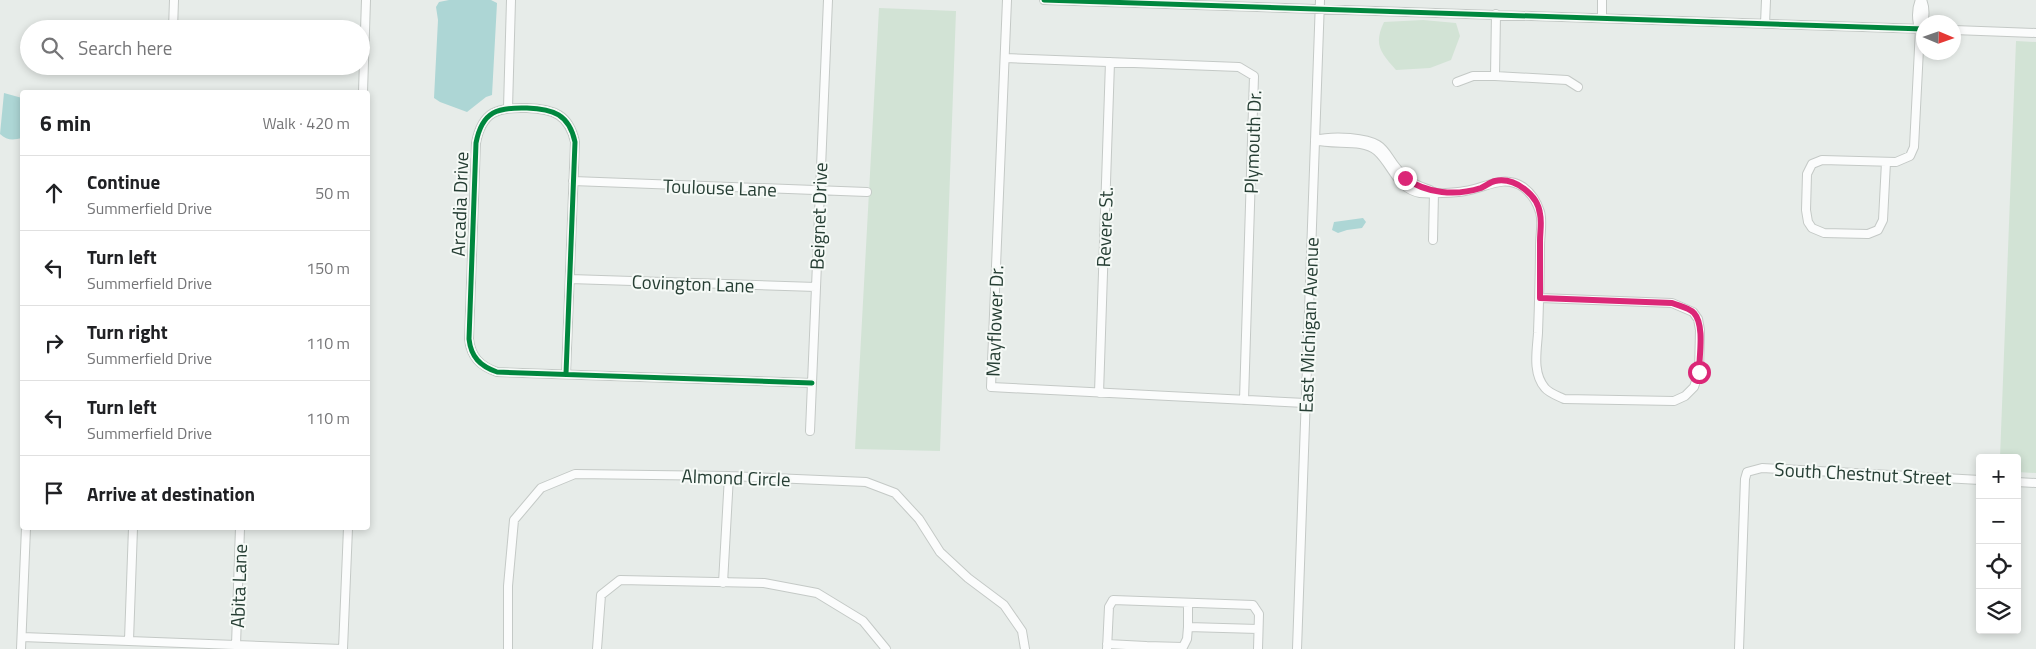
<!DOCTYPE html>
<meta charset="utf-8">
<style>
body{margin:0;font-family:"Titillium Web",sans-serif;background:#f6f6f6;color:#202124}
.controls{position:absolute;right:15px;bottom:15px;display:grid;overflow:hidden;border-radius:5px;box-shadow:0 2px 8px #0003}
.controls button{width:45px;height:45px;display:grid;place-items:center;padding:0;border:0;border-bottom:1px solid #e0e0e0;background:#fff;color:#202124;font:25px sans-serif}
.compass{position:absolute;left:1916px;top:15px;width:45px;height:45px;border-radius:50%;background:#fff;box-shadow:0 2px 8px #0003;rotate:92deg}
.stop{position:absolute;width:15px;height:15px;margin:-11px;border:4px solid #db2777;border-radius:50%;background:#fff}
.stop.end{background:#db2777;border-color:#fff;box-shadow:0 1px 5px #0008}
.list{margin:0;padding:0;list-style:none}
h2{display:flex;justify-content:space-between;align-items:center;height:65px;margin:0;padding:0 20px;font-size:21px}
h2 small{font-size:16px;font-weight:400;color:#757577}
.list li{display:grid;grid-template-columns:32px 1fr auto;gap:15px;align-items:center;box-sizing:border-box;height:75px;padding:0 20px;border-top:1px solid #e0e0e0}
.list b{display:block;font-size:19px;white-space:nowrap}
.list p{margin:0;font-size:16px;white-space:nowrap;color:#757577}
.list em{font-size:16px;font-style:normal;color:#757577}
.icon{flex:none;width:28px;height:28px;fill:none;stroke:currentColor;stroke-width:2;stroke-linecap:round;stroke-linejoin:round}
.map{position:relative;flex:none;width:2036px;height:649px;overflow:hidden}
.search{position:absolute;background:#fff;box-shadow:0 2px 8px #0003;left:20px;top:20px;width:350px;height:55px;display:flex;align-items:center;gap:12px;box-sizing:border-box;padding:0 18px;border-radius:28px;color:#757577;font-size:19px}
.panel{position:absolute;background:#fff;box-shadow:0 2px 8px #0003;left:20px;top:90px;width:350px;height:440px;border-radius:5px}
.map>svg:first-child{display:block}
.green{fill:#d2e3d5}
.water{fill:#add6d5}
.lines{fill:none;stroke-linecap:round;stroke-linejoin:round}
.minor-casing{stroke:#c4c9c6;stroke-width:10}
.minor{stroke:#fbfcfc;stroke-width:8}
.cycleway-casing{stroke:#f6faf7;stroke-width:8}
.cycleway{stroke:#00873e;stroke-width:5}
.route{stroke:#db2777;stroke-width:6}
.labels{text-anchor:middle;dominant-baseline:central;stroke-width:4;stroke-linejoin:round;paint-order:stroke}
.street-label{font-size:19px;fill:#263e34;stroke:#f6faf7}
</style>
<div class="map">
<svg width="2036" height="649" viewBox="0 0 2036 649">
<rect width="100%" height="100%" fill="#e7ece9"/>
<path class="green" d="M 879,8 L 956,11 L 940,451 L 855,449 Z
M 1423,20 L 1456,23 L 1460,36 L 1451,60 L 1430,68 L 1396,70 C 1381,53 1373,45 1384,22 Z
M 2016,41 L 2036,42 L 2036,473 L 2017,472 L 2017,458 L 2000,458 Z"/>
<path class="water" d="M 449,0 L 491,0 L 497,3 L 492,95 L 486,97 L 467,112 L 440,102 L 434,98 L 438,20 L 436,7 L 439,2 Z
M 4,93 L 22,98 L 22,138 C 14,140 7,141 0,134 Z
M 1363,218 L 1366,222 L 1362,228 L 1347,230 L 1338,233 L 1332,230 L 1334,222 Z"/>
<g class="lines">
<g class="minor-casing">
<path id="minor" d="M 1007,0 L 991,387 L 1305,403
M 1044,0 L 1924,29
M 1602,18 L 1602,0
M 1765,24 L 1766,0
M 46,29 L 52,27 L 56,29
M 173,29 L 174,0
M 1920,29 C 1925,21 1926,9 1922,0
M 1954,30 L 2036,33
M 1005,58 L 1239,67 L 1254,76 L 1244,400
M 1495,76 L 1496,14
M 1457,82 L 1473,76 L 1495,76 L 1567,80 L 1578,87
M 363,92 L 366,0
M 508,108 L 511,0
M 1315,140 C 1334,146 1362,138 1377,151 C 1392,164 1397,189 1420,193 C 1429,194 1455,193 1465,191 C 1486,188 1503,174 1523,187 C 1531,193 1537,202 1540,212 C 1543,222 1540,235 1540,246 C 1540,275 1539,304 1538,333 C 1537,350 1532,373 1545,388 C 1549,393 1558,396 1564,399 L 1674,401 L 1685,396 L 1694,387 L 1699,372 L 1700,330 L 1698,319 L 1693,312 L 1672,303 L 1540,298
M 1315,140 C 1327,137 1337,137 1350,138 C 1393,142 1380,155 1406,178 C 1412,184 1422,187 1430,190
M 1886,162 L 1883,220 L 1878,230 L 1868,234 L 1824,233 L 1812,228 L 1808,222 L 1806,210 L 1807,174 L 1812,164 L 1822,160 L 1896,162 L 1910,156 L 1914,147 L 1920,29 C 1916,21 1916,9 1920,0
M 573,181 L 867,192
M 1433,240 L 1434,192
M 570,279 L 816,287
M 566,374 L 575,142 C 569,114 553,109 527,108 C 498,107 482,111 476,143 L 469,339 C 471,357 480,366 497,372 L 812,383
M 1099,393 L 1110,62
M 810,431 L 828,0
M 2017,482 L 2036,483
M 723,583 L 729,476
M 1188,603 L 1188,627 L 1258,629
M 22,637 L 342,649
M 129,640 L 133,528
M 1107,644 L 1146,646
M 236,645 L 240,528
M 21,649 L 26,528
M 343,649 L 348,528
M 508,649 L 508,586 L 514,520 L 541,488 L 575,474 L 729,476 L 866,482 L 895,493 L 919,519 L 940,552 L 968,578 L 1004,605 L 1022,631 L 1025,649
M 597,649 L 601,595 L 620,580 L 764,583 L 817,593 L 863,621 L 886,649
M 1107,649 L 1109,607 L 1113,600 L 1253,605 L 1259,614 L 1258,649
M 1146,649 L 1146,646 L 1183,647 L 1187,639 L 1188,627
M 1297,649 L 1320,0
M 1739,649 L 1745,479 L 1747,472 L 1762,468 L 1980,480"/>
</g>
<use href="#minor" class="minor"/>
<g class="cycleway-casing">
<path id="cycleway" d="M 1044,0 L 1924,29
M 566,374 L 575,142 C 569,114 553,109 527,108 C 498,107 482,111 476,143 L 469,339 C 471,357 480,366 497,372 L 812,383"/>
</g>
<use href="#cycleway" class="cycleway"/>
</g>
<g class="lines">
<path class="route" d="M 1405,178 C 1427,194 1456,196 1481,188 C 1486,186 1490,182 1495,181 C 1515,177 1538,195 1540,214 C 1542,222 1540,232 1540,241 C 1540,260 1540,279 1540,298 L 1672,303 C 1679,306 1688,307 1694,313 C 1705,325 1699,357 1699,372"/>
</g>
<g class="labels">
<g class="street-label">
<text transform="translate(1252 142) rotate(-88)">Plymouth Dr.</text>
<text transform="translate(720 187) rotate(2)">Toulouse Lane</text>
<text transform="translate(459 204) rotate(-88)">Arcadia Drive</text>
<text transform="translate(818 216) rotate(-88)">Beignet Drive</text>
<text transform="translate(1104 227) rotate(-88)">Revere St.</text>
<text transform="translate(693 283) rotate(2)">Covington Lane</text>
<text transform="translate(994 321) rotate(-88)">Mayflower Dr.</text>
<text transform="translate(1308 325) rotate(-88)">East Michigan Avenue</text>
<text transform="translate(1863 473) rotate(3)">South Chestnut Street</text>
<text transform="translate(736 477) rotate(2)">Almond Circle</text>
<text transform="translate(238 586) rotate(-88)">Abita Lane</text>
</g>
</g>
</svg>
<div class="controls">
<button>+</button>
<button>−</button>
<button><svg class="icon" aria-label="locate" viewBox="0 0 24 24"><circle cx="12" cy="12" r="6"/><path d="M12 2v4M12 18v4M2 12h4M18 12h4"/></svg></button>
<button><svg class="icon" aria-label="layers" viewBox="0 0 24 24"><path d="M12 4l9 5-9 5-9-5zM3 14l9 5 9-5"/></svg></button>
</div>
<svg class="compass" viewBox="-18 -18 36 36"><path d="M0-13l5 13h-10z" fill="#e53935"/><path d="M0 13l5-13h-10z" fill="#757577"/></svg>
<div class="stop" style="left:1699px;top:372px"></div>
<div class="stop end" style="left:1405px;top:178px"></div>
<div class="search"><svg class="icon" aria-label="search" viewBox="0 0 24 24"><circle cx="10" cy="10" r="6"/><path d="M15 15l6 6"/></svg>Search here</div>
<section class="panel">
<h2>6 min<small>Walk · 420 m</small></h2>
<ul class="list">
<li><svg class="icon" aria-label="ahead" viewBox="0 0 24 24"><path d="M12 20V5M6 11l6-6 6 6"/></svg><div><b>Continue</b><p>Summerfield Drive</p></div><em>50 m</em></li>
<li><svg class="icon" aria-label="left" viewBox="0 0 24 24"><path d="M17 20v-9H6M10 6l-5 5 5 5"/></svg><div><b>Turn left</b><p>Summerfield Drive</p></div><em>150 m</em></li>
<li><svg class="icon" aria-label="right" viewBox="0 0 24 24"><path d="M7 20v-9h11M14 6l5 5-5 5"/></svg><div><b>Turn right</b><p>Summerfield Drive</p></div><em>110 m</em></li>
<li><svg class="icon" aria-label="left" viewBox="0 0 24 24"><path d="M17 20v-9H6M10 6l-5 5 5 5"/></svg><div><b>Turn left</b><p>Summerfield Drive</p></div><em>110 m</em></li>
<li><svg class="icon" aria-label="arrive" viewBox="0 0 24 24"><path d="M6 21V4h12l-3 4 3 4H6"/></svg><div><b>Arrive at destination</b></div></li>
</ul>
</section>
</div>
